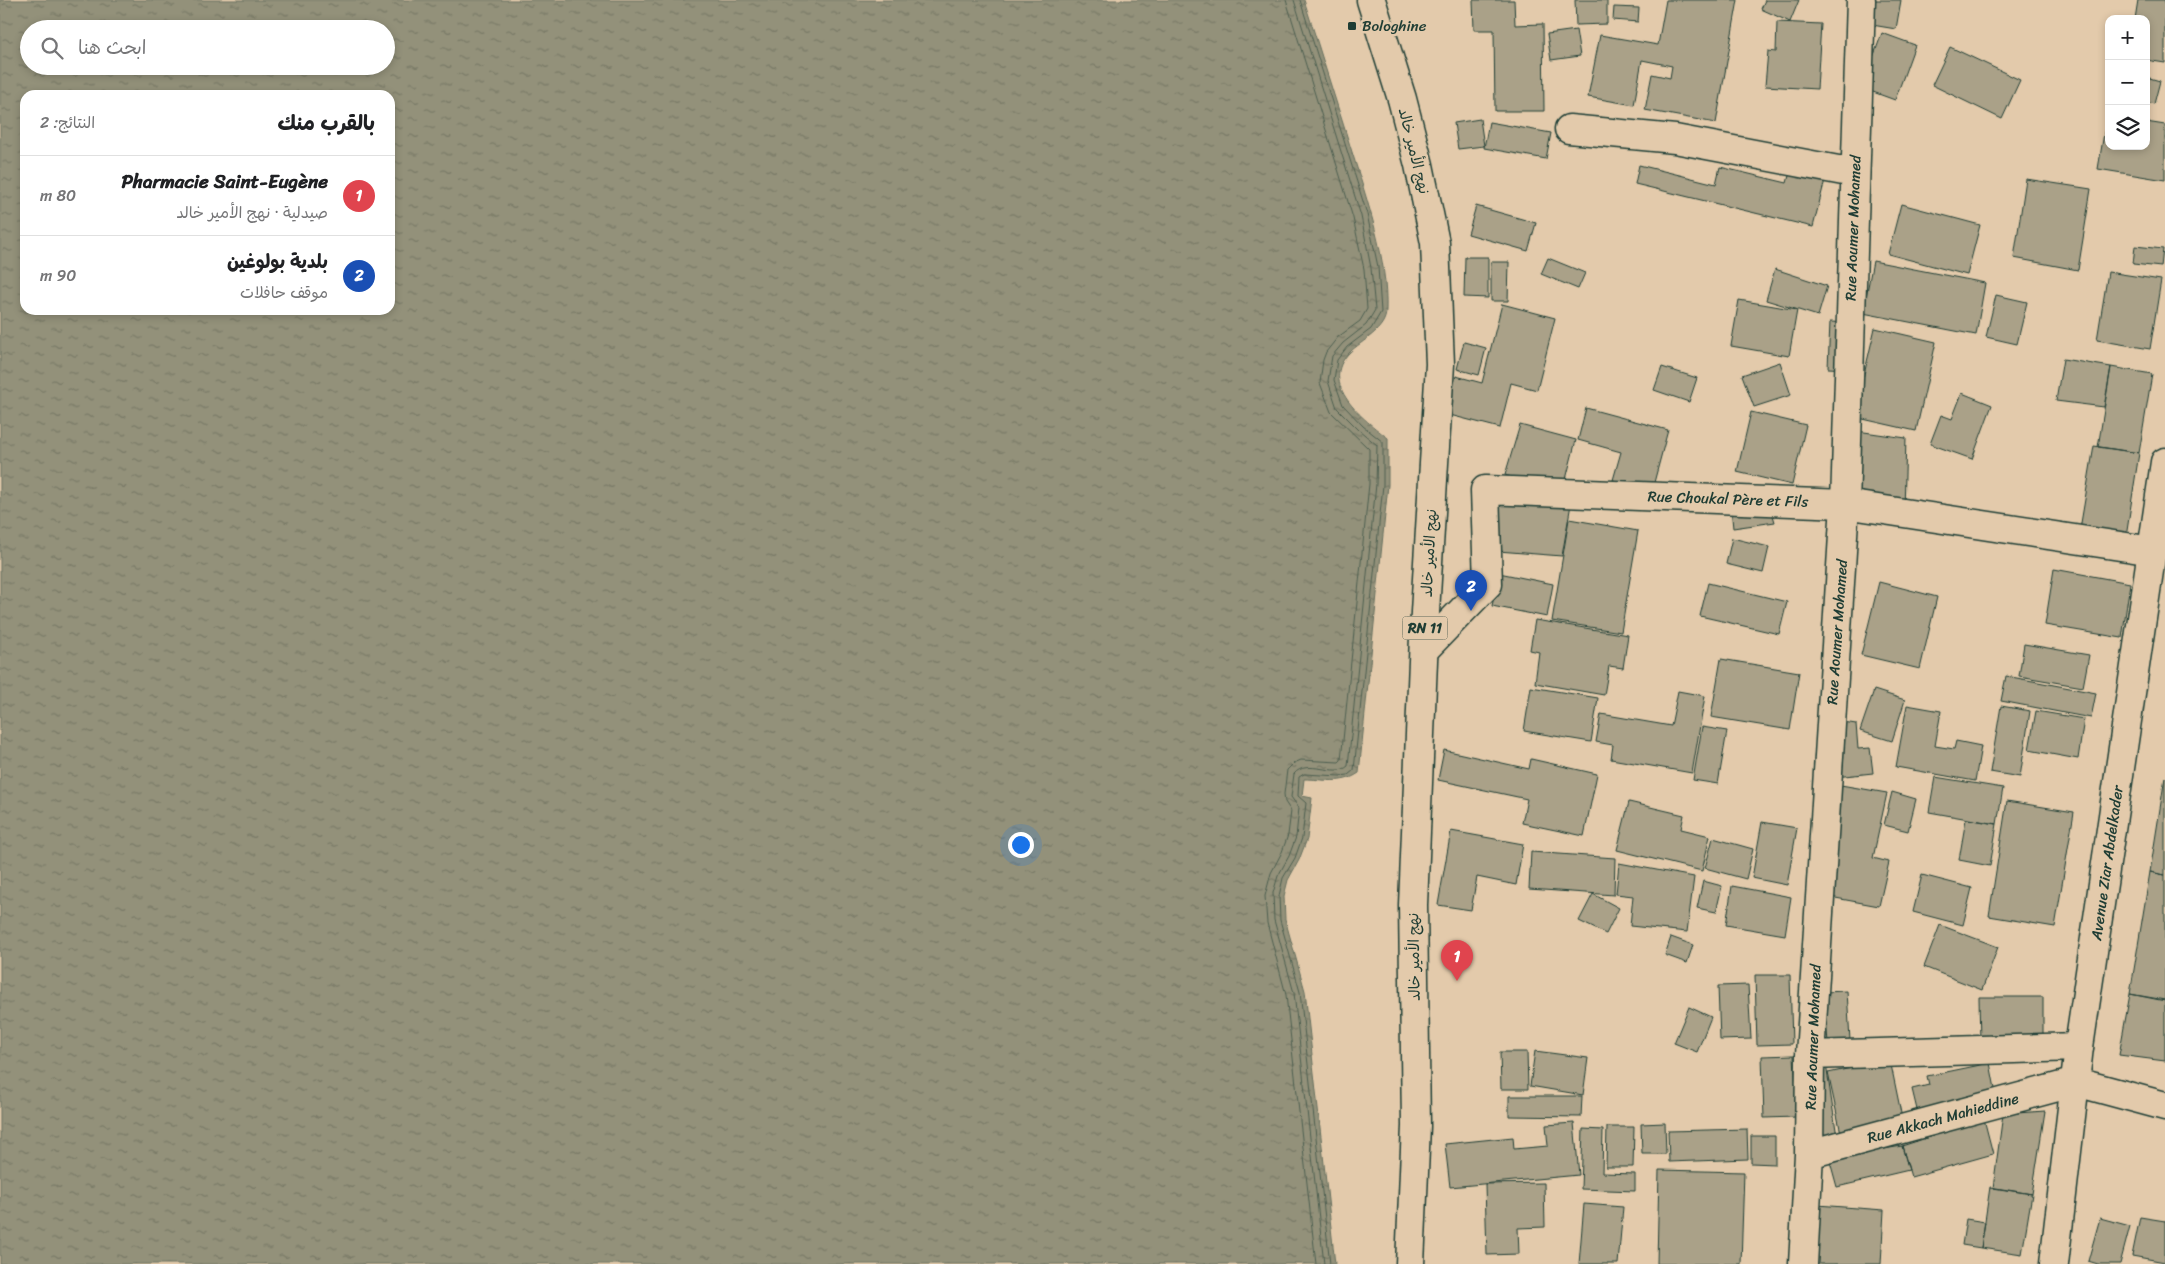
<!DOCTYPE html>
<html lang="ar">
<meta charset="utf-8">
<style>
body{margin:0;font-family:Sriracha,"Playpen Sans Arabic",sans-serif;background:#f6f6f6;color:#202124;direction:rtl}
.controls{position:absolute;right:15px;top:15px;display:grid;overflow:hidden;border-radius:10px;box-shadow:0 2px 8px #0003}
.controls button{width:45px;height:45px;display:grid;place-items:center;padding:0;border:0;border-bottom:1px solid #e0e0e0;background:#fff;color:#202124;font:25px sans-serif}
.you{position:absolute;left:1020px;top:844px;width:18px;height:18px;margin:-12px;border:4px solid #fff;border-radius:50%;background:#1a73e8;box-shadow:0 0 0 8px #1a73e833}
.badge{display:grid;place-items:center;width:32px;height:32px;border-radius:50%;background:#0b8043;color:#fff;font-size:16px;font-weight:700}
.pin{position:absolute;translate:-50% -41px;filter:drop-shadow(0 1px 2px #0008)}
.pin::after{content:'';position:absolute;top:26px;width:18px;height:15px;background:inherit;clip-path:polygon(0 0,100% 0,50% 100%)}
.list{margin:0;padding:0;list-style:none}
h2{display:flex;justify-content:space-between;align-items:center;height:65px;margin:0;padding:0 20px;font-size:21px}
h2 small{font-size:16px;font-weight:400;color:#757577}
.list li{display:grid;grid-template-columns:32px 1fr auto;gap:15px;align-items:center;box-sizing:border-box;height:80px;padding:0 20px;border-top:1px solid #e0e0e0}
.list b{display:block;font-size:19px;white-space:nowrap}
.list p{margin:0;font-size:16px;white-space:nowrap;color:#757577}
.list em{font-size:16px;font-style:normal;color:#757577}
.icon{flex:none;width:28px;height:28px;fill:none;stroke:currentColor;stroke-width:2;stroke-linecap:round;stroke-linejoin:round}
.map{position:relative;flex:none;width:2165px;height:1264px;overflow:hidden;direction:ltr}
.search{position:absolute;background:#fff;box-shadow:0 2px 8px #0003;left:20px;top:20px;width:375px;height:55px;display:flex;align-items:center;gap:12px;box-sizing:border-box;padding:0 18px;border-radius:28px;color:#757577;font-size:19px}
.panel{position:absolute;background:#fff;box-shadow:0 2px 8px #0003;left:20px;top:90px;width:375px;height:225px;border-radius:15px;direction:rtl}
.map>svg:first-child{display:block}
.water{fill:url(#water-ripples);stroke:#656f5e;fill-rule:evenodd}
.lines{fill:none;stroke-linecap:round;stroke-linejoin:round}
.shore{stroke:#4d5f50;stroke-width:1}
.building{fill:#aaa188;stroke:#1f3d34}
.street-casing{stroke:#1f3d34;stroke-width:31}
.secondary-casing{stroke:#1f3d34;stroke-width:31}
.primary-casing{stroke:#1f3d34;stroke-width:31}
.street{stroke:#e3caab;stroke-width:28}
.secondary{stroke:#e3caab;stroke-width:28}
.primary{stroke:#e3caab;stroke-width:28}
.poi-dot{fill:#1f3d34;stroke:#e3caab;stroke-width:2}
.labels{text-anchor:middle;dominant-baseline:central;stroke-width:5;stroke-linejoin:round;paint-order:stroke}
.shield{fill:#e3caab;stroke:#5a6758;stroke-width:1}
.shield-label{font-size:14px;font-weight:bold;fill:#1f3d34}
.poi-label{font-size:15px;fill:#1f3d34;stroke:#e3caab;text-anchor:start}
.street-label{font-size:15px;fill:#1f3d34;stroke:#e3caab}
</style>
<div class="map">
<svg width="2165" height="1264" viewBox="0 0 2165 1264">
<defs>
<pattern id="water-ripples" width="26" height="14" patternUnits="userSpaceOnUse" patternTransform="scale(1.25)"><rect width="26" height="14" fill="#93917a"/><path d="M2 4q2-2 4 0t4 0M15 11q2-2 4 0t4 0" fill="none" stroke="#777865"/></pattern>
</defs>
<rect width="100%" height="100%" fill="#e3caab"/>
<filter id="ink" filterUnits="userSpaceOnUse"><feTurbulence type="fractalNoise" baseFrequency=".02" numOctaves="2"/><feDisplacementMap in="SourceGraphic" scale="10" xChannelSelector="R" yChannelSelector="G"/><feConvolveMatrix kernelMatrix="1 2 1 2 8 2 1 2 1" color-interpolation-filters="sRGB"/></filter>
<g filter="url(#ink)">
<path class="water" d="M 0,0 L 1304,0 C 1320,51 1336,101 1352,152 C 1367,200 1388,260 1386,311 C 1386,330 1361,341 1350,352 C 1317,384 1364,420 1388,438 L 1388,485 L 1359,773 C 1342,785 1323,779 1304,779 L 1302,796 L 1312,798 L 1307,839 L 1299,860 L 1288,880 L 1284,896 L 1285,919 L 1305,991 L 1335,1264 L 0,1264 ZM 29,29 L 386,29 L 386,66 L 29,66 ZM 25,95 L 390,95 L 390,310 L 25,310 Z"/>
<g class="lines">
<path class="shore" d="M 1286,0 L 1353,218 L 1364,269 L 1367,309 L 1360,321 L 1338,337 L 1326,352 L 1323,360 L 1320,383 L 1331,412 L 1369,449 L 1369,484 L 1341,760 L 1339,762 L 1301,760 L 1294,763 L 1287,770 L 1284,794 L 1285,802 L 1291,811 L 1288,835 L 1282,852 L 1271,873 L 1265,896 L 1267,923 L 1286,995 L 1316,1264
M 1294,0 L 1361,216 L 1371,268 L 1375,310 L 1366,325 L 1343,343 L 1332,356 L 1328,381 L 1337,408 L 1359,430 L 1377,445 L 1376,484 L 1348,766 C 1335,778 1307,758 1294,774 L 1291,797 L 1299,808 L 1296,837 L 1289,856 L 1278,876 L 1273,893 L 1274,920 L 1294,993 L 1324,1264
M 1300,0 L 1367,214 L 1378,267 L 1381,312 L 1371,329 L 1347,347 L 1337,360 L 1334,380 L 1343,405 L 1363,426 L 1383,442 L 1383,485 L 1354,770 L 1348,775 L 1340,776 L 1304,774 L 1299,777 L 1298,796 L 1306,803 L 1302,838 L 1295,858 L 1283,878 L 1279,896 L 1280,920 L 1300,992 L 1330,1264"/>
</g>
<path class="building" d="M 1473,0 L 1514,0 L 1515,25 L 1543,24 L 1544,111 L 1495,111 L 1494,30 L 1474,30 Z
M 1575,0 L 1607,0 L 1607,24 L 1576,25 Z
M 1666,0 L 1738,0 L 1716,123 L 1645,110 L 1652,74 L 1670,78 L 1672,66 L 1642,60 L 1634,105 L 1588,97 L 1600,35 L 1658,45 Z
M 1765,0 L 1799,0 L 1790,22 L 1761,9 Z
M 1870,0 L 1901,0 L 1896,29 L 1866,24 Z
M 2138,0 L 2165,0 L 2165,63 L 2146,60 L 2146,19 L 2135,19 Z
M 1614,7 L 1639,8 L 1638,22 L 1613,20 Z
M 1777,22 L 1821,24 L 1817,89 L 1765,86 L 1768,51 L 1776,52 Z
M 1576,30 L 1580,56 L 1551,60 L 1547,34 Z
M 1882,33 L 1915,45 L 1895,100 L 1862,88 Z
M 1950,47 L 2020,80 L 2002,119 L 1932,85 Z
M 2146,77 L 2160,81 L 2154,104 L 2146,102 Z
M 2107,115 L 2109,116 L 2109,146 L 2146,146 L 2146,122 L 2165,125 L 2165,180 L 2098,169 Z
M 1480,119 L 1484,146 L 1458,149 L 1454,123 Z
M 1489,122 L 1551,133 L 1546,159 L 1484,148 Z
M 1792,164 L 1827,172 L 1813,227 L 1635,184 L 1639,165 L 1716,184 L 1720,167 L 1787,183 Z
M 2026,179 L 2091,189 L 2078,270 L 2014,258 Z
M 1901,204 L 1980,225 L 1967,275 L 1888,254 Z
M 1476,206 L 1536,223 L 1528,251 L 1468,234 Z
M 2135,246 L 2163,249 L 2161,267 L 2133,264 Z
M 1465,257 L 1488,257 L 1488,298 L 1464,297 Z
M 1548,258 L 1585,273 L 1578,289 L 1541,274 Z
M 1873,261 L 1985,283 L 1976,335 L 1863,313 Z
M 1491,262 L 1509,262 L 1508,301 L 1491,301 Z
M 1775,269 L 1827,286 L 1818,316 L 1766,300 Z
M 2108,272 L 2161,280 L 2150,349 L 2097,340 Z
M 1996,295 L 2027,302 L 2017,344 L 1986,337 Z
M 1739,300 L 1797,310 L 1789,356 L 1731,346 Z
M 1502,304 L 1555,318 L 1537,390 L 1511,383 L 1500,428 L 1446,414 L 1456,376 L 1482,383 Z
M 1830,322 L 1851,323 L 1849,369 L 1828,368 Z
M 1875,328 L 1936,342 L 1916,431 L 1854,417 Z
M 1464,342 L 1486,348 L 1479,375 L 1457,369 Z
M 2063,359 L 2111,367 L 2104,407 L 2056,401 Z
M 1780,362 L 1791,395 L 1754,407 L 1742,375 Z
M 1662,367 L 1697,378 L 1689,402 L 1654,390 Z
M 2111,367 L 2152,374 L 2139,453 L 2098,447 Z
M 1962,393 L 1992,405 L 1972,459 L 1930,444 L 1941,415 L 1952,419 Z
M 1586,408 L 1668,430 L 1652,490 L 1613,480 L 1621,452 L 1578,440 Z
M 1751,412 L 1806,425 L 1792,485 L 1737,472 Z
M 1520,425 L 1576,440 L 1563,491 L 1505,475 Z
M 1857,431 L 1906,438 L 1904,511 L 1852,497 Z
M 2094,446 L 2139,453 L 2126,537 L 2080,529 Z
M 1495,500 L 1571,504 L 1562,556 L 1498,551 Z
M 1731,508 L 1771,509 L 1775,522 L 1733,528 Z
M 1569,519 L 1638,531 L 1621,632 L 1552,621 Z
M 1732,538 L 1769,547 L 1763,573 L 1726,564 Z
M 2054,569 L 2130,583 L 2122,638 L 2045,625 Z
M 1499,573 L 1553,584 L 1547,617 L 1492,606 Z
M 1879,582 L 1937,597 L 1920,669 L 1861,655 Z
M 1708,583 L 1787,602 L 1779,634 L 1700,616 Z
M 1535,620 L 1628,635 L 1623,668 L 1609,666 L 1604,695 L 1535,683 L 1539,652 L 1530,650 Z
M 2024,644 L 2089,655 L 2083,687 L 2019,676 Z
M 1721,659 L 1799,672 L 1790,730 L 1711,717 Z
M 2006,676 L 2096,693 L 2091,718 L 2001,701 Z
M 1531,687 L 1598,698 L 1591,742 L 1524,731 Z
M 1874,690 L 1905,700 L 1892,741 L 1860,731 Z
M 1678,691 L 1705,696 L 1692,773 L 1611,759 L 1613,745 L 1596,742 L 1601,714 L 1671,726 Z
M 1907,705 L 1941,711 L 1935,746 L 1954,749 L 1956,741 L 1981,746 L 1975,781 L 1896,767 Z
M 2001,706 L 2030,711 L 2020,777 L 1990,772 Z
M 2036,711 L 2084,719 L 2078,759 L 2029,750 Z
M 1837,721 L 1856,724 L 1858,749 L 1870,748 L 1873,773 L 1835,777 Z
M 1702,727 L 1727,731 L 1718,784 L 1693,780 Z
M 1444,750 L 1529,769 L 1531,759 L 1597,774 L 1584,836 L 1522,823 L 1527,799 L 1438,780 Z
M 1935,777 L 2003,788 L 1997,824 L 1929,812 Z
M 2165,777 L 2165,875 L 2150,872 Z
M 1835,784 L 1887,793 L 1873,858 L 1889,862 L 1879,906 L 1830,897 L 1839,809 L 1834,807 Z
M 1892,792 L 1916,799 L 1908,831 L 1884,825 Z
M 2007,801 L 2074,812 L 2055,927 L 1989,916 Z
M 1629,802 L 1684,815 L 1681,829 L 1710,836 L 1702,871 L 1617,850 Z
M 1966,819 L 1997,824 L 1990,866 L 1959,860 Z
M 1762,822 L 1797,828 L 1787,885 L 1752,878 Z
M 1451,831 L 1523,844 L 1516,885 L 1477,877 L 1471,910 L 1438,905 Z
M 1713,838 L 1753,849 L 1746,879 L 1705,868 Z
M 1531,852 L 1615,858 L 1614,895 L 1529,889 Z
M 1619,863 L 1694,877 L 1687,932 L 1630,926 L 1633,896 L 1616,894 Z
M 2150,872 L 2165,875 L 2165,1000 L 2130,994 Z
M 1922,875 L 1972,888 L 1963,925 L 1913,912 Z
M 1703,881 L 1722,886 L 1716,912 L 1697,908 Z
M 1732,886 L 1791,897 L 1785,935 L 1726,925 Z
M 1593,894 L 1619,908 L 1606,934 L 1579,921 Z
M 1940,925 L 1998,947 L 1982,990 L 1924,967 Z
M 1671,937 L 1693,945 L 1687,963 L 1665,955 Z
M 1755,975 L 1790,975 L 1792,1044 L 1757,1045 Z
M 1748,985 L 1751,1039 L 1720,1040 L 1718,986 Z
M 1847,991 L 1850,1041 L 1828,1043 L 1824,992 Z
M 2130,994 L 2165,1001 L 2165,1061 L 2119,1055 Z
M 1979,997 L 2043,997 L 2043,1043 L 1980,1043 Z
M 1689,1007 L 1711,1017 L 1697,1052 L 1674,1043 Z
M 1535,1051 L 1588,1058 L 1583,1095 L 1530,1086 Z
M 1500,1052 L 1527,1052 L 1528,1089 L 1501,1089 Z
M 1794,1055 L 1797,1117 L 1764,1118 L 1762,1056 Z
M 1890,1060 L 1902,1118 L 1918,1114 L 1912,1089 L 1929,1085 L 1927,1076 L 1990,1063 L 1996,1094 L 1844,1147 L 1828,1073 Z
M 1826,1064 L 1839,1150 L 1817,1156 L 1819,1066 Z
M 1509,1096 L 1582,1096 L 1581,1117 L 1509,1116 Z
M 2045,1111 L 2032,1194 L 1993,1188 L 2003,1114 Z
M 1984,1119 L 1993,1154 L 1911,1177 L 1902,1146 Z
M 1574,1123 L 1579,1175 L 1450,1187 L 1445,1144 L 1513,1137 L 1514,1149 L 1548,1146 L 1546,1125 Z
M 1665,1123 L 1666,1154 L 1642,1154 L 1641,1124 Z
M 1607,1127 L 1634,1127 L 1633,1167 L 1606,1167 Z
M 1583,1129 L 1603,1130 L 1602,1173 L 1635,1174 L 1635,1191 L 1581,1189 Z
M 1747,1129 L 1748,1159 L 1669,1162 L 1668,1131 Z
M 1751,1136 L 1775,1136 L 1775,1164 L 1751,1163 Z
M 1902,1146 L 1909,1170 L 1837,1187 L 1829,1158 Z
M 1659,1170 L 1744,1172 L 1741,1264 L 1657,1264 Z
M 1544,1183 L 1545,1227 L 1518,1228 L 1519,1254 L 1487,1255 L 1485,1184 Z
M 1990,1187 L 2032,1194 L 2022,1254 L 1981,1248 Z
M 1584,1204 L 1623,1207 L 1618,1264 L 1579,1264 Z
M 1817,1205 L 1884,1210 L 1881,1264 L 1813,1264 Z
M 2140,1217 L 2165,1221 L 2165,1262 L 2132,1256 Z
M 2100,1218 L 2130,1226 L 2120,1264 L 2098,1264 L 2088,1261 Z
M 1966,1219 L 1985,1222 L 1981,1248 L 1962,1245 Z"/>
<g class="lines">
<g class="street-casing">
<path id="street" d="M 1569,129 L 1675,139 L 1854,173
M 1424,650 L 1488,584 L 1485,490 L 1845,504 L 2153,551
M 1810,1055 L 2079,1047
M 1809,1154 L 2076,1082 L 2165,1106
M 1803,1264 L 1809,1154 L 1810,1055 L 1845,504 L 1861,0"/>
</g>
<g class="secondary-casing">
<path id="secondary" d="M 2054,1264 L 2079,1047 L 2165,462"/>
</g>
<g class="primary-casing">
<path id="primary" d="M 1371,0 L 1402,99 L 1419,165 L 1435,243 L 1440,364 L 1425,612 L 1413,905 L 1416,1126 L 1410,1264"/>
</g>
<use href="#street" class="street"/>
<use href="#secondary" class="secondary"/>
<use href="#primary" class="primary"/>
</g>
</g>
<rect class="poi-dot" x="1347" y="21" width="10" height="10" rx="2.5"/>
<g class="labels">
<rect class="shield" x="1402.5" y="616.5" width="45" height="23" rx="4"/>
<g class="shield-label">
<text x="1425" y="628">RN 11</text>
</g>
<g class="poi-label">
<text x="1362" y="26">Bologhine</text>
</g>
<g class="street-label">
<text transform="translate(1414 151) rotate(76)">نهج الأمير خالد</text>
<text transform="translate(1853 228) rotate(-88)">Rue Aoumer Mohamed</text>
<text transform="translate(1728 499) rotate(2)">Rue Choukal Père et Fils</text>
<text transform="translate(1429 553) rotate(-87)">نهج الأمير خالد</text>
<text transform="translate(1837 632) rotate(-86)">Rue Aoumer Mohamed</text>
<text transform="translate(2107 863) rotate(-82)">Avenue Ziar Abdelkader</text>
<text transform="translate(1414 957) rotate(-91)">نهج الأمير خالد</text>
<text transform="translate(1813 1037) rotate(-88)">Rue Aoumer Mohamed</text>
<text transform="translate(1943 1118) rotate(-15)">Rue Akkach Mahieddine</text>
</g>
</g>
</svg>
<div class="controls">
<button>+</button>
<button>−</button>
<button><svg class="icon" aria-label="layers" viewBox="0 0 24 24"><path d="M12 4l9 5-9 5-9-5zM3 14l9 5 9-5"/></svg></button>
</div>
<div class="you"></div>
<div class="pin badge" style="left:1457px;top:981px;background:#e0444e">1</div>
<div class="pin badge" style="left:1471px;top:611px;background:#1a4fb4">2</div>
<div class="search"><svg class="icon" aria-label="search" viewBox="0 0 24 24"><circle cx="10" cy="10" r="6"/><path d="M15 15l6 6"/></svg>ابحث هنا</div>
<section class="panel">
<h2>بالقرب منك<small>النتائج: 2</small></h2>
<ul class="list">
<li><span class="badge" style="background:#e0444e">1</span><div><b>Pharmacie Saint-Eugène</b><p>صيدلية · نهج الأمير خالد</p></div><em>80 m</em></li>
<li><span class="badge" style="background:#1a4fb4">2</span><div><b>بلدية بولوغين</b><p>موقف حافلات</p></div><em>90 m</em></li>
</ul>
</section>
</div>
